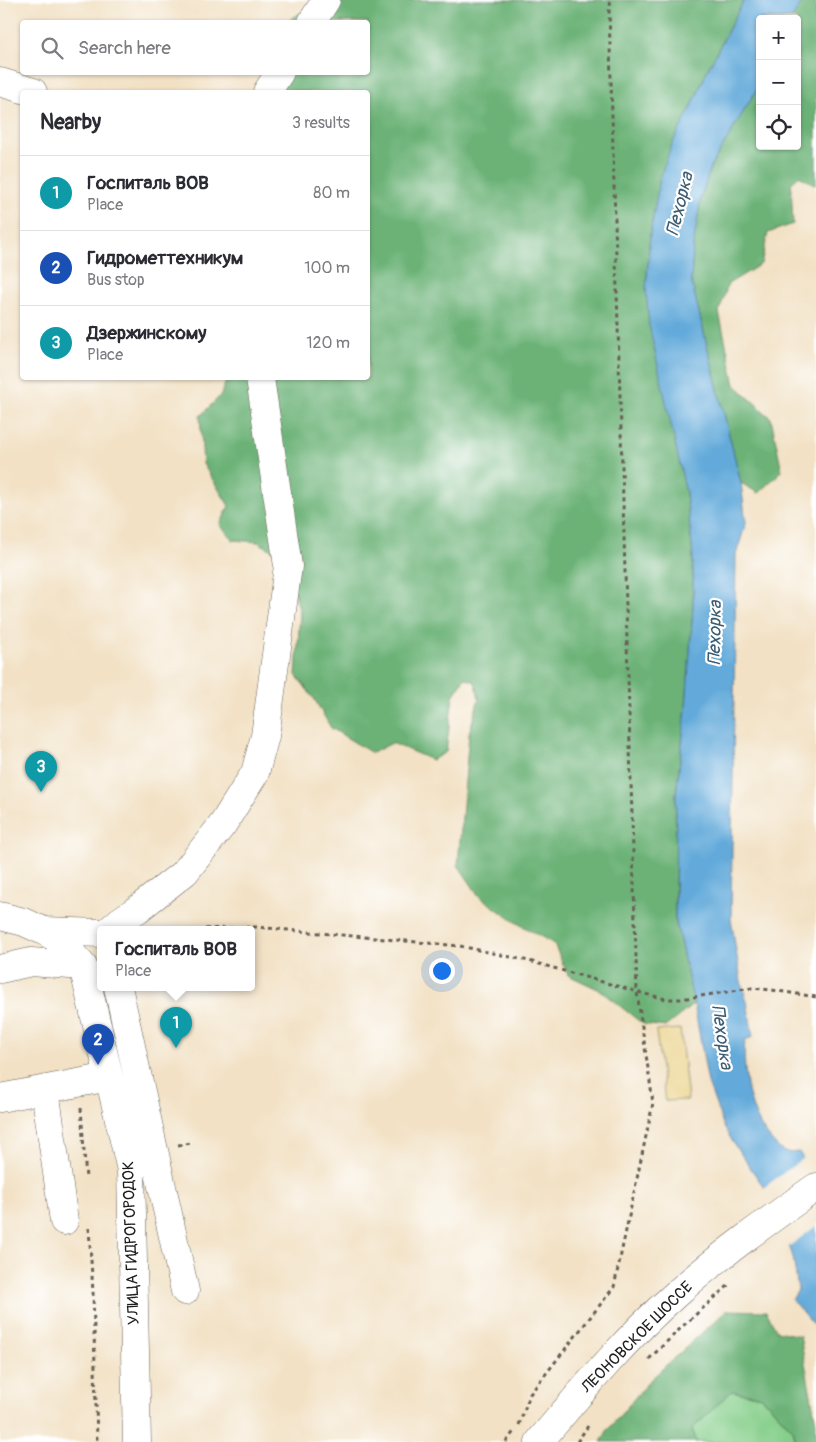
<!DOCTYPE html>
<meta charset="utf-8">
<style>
body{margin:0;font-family:Pangolin,sans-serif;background:#f7f7f7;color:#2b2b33}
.controls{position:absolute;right:15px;top:15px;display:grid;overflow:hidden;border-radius:5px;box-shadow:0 1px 4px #0004}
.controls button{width:45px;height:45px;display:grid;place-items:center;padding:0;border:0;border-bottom:1px solid #e1e1e2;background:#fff;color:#2b2b33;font:25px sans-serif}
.you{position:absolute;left:441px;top:970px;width:18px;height:18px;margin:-12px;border:4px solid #fff;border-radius:50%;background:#1a73e8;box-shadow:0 0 0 8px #1a73e833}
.badge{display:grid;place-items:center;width:32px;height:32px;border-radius:50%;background:#d93025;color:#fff;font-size:16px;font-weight:700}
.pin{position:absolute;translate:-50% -41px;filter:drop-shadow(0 1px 2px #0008)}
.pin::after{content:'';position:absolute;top:26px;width:18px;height:15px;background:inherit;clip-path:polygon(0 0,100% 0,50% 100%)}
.popup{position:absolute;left:97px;top:926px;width:158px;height:65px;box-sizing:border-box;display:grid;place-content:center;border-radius:5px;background:#fff;filter:drop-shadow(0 1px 4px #0005);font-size:16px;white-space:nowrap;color:#7c7c81}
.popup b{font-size:19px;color:#2b2b33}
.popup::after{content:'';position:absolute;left:50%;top:100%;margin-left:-10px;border:10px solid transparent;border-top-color:#fff}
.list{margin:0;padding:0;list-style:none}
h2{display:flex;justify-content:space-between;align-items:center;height:65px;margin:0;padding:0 20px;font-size:21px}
h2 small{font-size:16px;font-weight:400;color:#7c7c81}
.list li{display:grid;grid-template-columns:32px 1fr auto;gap:15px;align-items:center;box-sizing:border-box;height:75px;padding:0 20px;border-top:1px solid #e1e1e2}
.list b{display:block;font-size:19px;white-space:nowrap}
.list p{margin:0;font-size:16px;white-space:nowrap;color:#7c7c81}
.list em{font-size:16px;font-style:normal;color:#7c7c81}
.icon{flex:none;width:28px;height:28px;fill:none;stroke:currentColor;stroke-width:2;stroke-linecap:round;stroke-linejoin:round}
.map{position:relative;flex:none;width:816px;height:1442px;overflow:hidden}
.search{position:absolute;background:#fff;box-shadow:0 1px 4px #0004;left:20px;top:20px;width:350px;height:55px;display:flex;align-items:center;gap:12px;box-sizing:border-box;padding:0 18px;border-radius:5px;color:#7c7c81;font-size:19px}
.panel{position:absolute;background:#fff;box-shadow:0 1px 4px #0004;left:20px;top:90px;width:350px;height:290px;border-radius:5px}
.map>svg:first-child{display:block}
.green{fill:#86cf8b;stroke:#517654}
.forest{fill:#6cb277;stroke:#44674a}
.sand{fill:#eeda9e;stroke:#857b5d}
.water{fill:#64aada;stroke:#40637b}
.pier{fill:#f2e1c4}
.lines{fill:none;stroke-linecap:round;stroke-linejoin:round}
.minor-casing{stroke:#676157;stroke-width:29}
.major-casing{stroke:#676157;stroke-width:29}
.path{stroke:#676157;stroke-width:3;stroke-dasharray:4 4;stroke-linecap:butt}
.minor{stroke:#fff;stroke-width:28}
.major{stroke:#fff;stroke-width:28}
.labels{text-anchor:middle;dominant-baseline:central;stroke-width:4.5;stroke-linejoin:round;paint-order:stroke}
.street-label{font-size:16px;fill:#1c1c1c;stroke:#fff}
.water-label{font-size:18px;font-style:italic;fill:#3c5c71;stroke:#fff}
</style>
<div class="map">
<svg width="816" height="1442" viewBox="0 0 816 1442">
<rect width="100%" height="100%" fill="#fff"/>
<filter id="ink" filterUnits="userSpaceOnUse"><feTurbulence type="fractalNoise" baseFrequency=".02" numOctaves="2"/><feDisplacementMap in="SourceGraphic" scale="10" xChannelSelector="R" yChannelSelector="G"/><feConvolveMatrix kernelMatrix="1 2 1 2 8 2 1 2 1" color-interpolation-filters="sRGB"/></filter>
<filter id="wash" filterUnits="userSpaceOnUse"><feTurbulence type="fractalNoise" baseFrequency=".0096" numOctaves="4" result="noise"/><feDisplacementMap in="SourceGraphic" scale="20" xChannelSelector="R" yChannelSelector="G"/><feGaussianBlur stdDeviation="1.12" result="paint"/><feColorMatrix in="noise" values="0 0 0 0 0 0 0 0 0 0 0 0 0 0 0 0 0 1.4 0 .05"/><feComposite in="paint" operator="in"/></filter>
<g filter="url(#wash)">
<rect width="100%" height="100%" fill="#f2e1c4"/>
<path class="green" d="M 731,1391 L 762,1397 L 793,1430 L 796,1442 L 697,1442 L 692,1429 Z"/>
<path class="forest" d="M 321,0 L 744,0 L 707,71 L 692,106 L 672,144 L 660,178 L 650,234 L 646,290 L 686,493 L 693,555 L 693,607 L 686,708 L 676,795 L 675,918 L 694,1004 L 665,1027 L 643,1024 L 598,989 L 568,975 L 554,944 L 512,920 L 479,896 L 458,865 L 469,733 L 479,698 L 475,682 L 465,678 L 453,696 L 446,752 L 432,760 L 392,743 L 372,753 L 331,728 L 315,700 L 296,675 L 300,612 L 285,558 L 258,542 L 233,540 L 220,525 L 229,506 L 203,464 L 200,416 L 221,395 L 227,378 L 368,378 L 368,92 L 269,92 L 275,73 L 368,72 L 368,22 L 290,22 L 291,19 Z
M 804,0 L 816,0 L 816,185 L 799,176 L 791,184 L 793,224 L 768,233 L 761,264 L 728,284 L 719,312 L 735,385 L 771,418 L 782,471 L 758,493 L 741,483 L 691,280 L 693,247 L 701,197 L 711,166 L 760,84 L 760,146 L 797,146 L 797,19 L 791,19 Z
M 727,1310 L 766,1311 L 777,1331 L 800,1336 L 816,1422 L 816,1442 L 796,1442 L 793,1430 L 762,1397 L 732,1391 L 692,1429 L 697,1442 L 601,1442 L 607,1431 L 649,1381 Z"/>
<path class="sand" d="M 680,1029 L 688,1100 L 665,1101 L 656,1031 Z"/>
<path class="water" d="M 744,0 L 804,0 L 791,19 L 760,19 L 760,84 L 711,166 L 701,197 L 693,247 L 691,280 L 741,483 L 746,523 L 736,555 L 731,919 L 741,981 L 747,1001 L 753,1037 L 745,1040 C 742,1072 749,1117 772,1141 C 776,1145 781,1151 787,1153 C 791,1153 795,1152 799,1152 L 816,1179 L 816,1328 L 792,1300 L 798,1290 L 793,1257 L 780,1219 L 770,1196 L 734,1144 L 724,1127 L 708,1083 L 694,1004 L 675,918 L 676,795 L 686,708 L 693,607 L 693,555 L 686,493 L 649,325 L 646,290 L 650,234 L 660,178 L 672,144 L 692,106 L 707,71 Z"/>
<path class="pier" d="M 805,1157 L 816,1174 L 816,1226 L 787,1248 L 778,1220 L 768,1197 L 762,1189 Z"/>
</g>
<g filter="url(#ink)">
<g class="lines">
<g class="minor-casing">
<path id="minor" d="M 312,22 L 326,0
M 0,82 L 33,92
M 267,92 L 280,72
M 0,916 L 24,922 L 44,931 L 58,939 L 83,966 L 131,1170 L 137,1442
M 111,929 L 120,921 L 138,909 L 185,872 L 223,824 L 255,773 L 265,736 L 288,566 L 260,378
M 44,931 L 101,933
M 0,969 L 31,962 L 83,966
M 118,987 L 185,1291
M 45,1090 L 64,1221
M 0,1098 L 109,1077"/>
</g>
<g class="major-casing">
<path id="major" d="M 539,1442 C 582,1391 626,1338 676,1294 C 720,1255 768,1221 816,1187"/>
</g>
<path class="path" d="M 205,929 L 256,927 L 460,946 L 529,961 L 645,994 L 666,999 L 681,999 L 752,988 L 772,990 L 816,997
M 81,1108 L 86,1179
M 178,1145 L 192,1143
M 89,1228 L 93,1292 L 97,1442
M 649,1359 L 684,1325 L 729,1285
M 519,1425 L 530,1394 L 614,1287 L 653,1103 L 637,992 L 609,11 L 611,0
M 506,1442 L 515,1430
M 577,1442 L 588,1426"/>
<use href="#minor" class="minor"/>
<use href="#major" class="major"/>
</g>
</g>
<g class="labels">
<g class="street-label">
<text transform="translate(131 1243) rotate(-92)">УЛИЦА ГИДРОГОРОДОК</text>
<text transform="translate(637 1337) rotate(-45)">ЛЕОНОВСКОЕ ШОССЕ</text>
</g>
<g class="water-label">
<text transform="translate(680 204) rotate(-76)">Пехорка</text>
<text transform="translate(715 633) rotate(-89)">Пехорка</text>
<text transform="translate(722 1037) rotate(82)">Пехорка</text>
</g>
</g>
</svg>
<div class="controls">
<button>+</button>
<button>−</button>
<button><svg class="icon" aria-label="locate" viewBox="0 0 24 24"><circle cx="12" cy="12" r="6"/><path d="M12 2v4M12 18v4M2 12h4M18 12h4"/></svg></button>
</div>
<div class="you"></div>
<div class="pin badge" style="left:176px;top:1048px;background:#0f9aa8">1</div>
<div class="popup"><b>Госпиталь ВОВ</b>Place</div>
<div class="pin badge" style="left:98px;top:1065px;background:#1a4fb4">2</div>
<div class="pin badge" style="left:41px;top:792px;background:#0f9aa8">3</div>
<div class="search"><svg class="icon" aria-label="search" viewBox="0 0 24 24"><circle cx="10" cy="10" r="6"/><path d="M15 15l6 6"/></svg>Search here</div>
<section class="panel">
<h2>Nearby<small>3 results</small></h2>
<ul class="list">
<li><span class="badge" style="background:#0f9aa8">1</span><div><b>Госпиталь ВОВ</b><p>Place</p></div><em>80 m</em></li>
<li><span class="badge" style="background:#1a4fb4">2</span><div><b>Гидрометтехникум</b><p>Bus stop</p></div><em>100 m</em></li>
<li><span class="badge" style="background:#0f9aa8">3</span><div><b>Дзержинскому</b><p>Place</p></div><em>120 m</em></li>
</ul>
</section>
</div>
